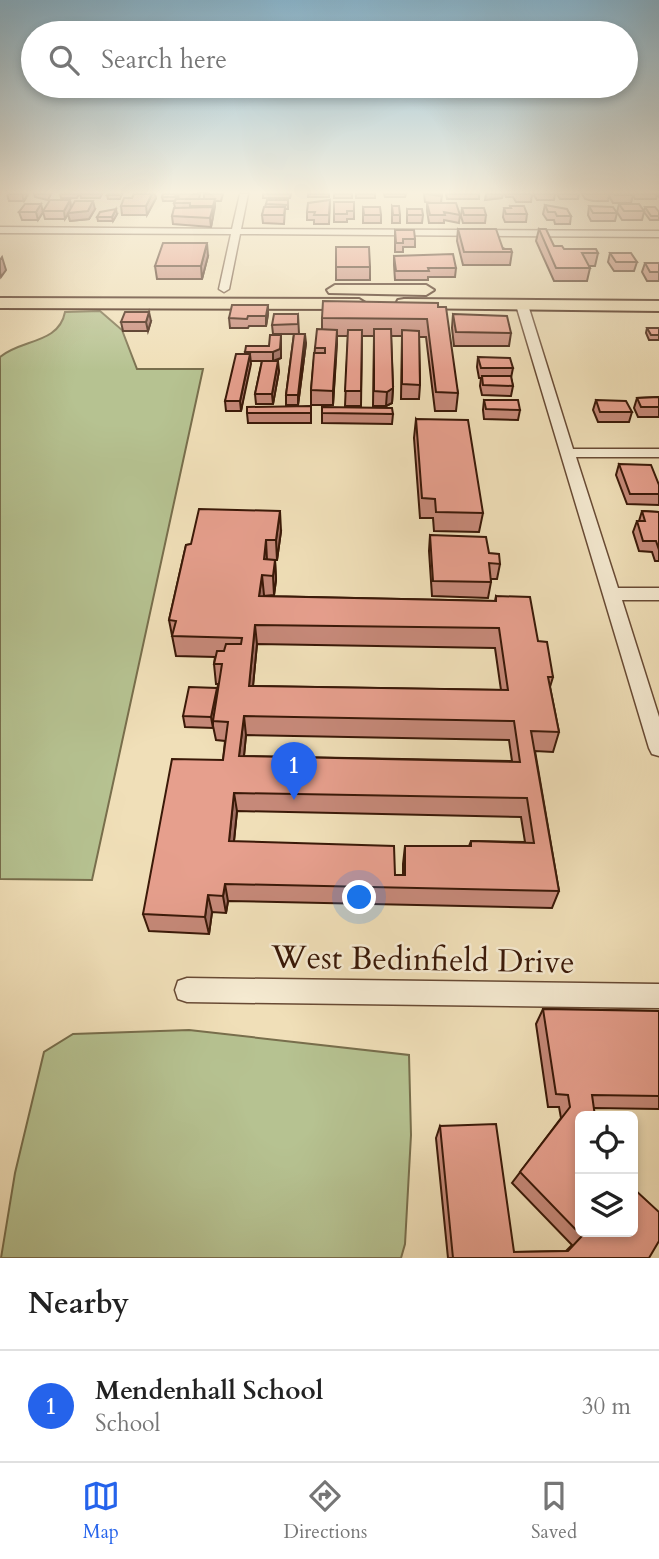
<!DOCTYPE html>
<style>
body{margin:0;font-family:Cardo,serif;background:#f6f6f6;color:#222}
.controls{position:absolute;right:21px;bottom:21px;display:grid;overflow:hidden;border-radius:10px;box-shadow:0 4px 10px #0003}
.controls button{width:63px;height:63px;display:grid;place-items:center;padding:0;border:0;border-bottom:2px solid #e0e0e0;background:#fff;color:#222;font:35px sans-serif}
.you{position:absolute;left:360px;top:898px;width:24px;height:24px;margin:-18px;border:5px solid #fff;border-radius:50%;background:#1a73e8;box-shadow:0 0 0 10px #1a73e833}
.badge{display:grid;place-items:center;width:46px;height:46px;border-radius:50%;background:#2563eb;color:#fff;font-size:23px;font-weight:700}
.pin{position:absolute;translate:-50% -58px;filter:drop-shadow(0 2px 4px #0008)}
.pin::after{content:'';position:absolute;top:37px;width:24px;height:21px;background:inherit;clip-path:polygon(0 0,100% 0,50% 100%)}
.list{margin:0;padding:0;list-style:none}
h2{display:flex;justify-content:space-between;align-items:center;height:91px;margin:0;padding:0 28px;font-size:30px}
h2 small{font-size:23px;font-weight:400;color:#767676}
.list li{display:grid;grid-template-columns:46px 1fr auto;gap:21px;align-items:center;box-sizing:border-box;height:112px;padding:0 28px;border-top:2px solid #e0e0e0}
.list b{display:block;font-size:26px;white-space:nowrap}
.list p{margin:0;font-size:23px;white-space:nowrap;color:#767676}
.list em{font-size:23px;font-style:normal;color:#767676}
.icon{flex:none;width:38px;height:38px;fill:none;stroke:currentColor;stroke-width:2;stroke-linecap:round;stroke-linejoin:round}
.map{position:relative;flex:none;width:659px;height:1258px;overflow:hidden}
.search{position:absolute;background:#fff;box-shadow:0 4px 10px #0003;left:21px;right:21px;top:21px;height:77px;display:flex;align-items:center;gap:18px;box-sizing:border-box;padding:0 24px;border-radius:38px;color:#767676;font-size:26px}
.sheet{height:203px;background:#fff}
nav{display:flex;justify-content:space-around;align-items:center;box-sizing:border-box;height:98px;border-top:2px solid #e0e0e0;background:#fff;font-size:19px;color:#767676}
nav a{display:grid;justify-items:center;gap:4px}
nav .on{color:#2563eb}
.map>svg:first-child{display:block}
.green{fill:#b6c291;stroke:#786e4c;stroke-width:2}
.lines{fill:none;stroke-linecap:round;stroke-linejoin:round}
.street-casing{stroke:#684a34;stroke-width:3}
.primary-casing{stroke:#3a1908;stroke-width:4}
.street{fill:#f5ead1;fill-rule:evenodd}
.primary{fill:#f0dfb8;fill-rule:evenodd}
.wall{fill:#c68979;stroke:#3a1908;stroke-width:2;fill-rule:evenodd}
.shaded-wall{fill:#a16f63;stroke:#3a1908;stroke-width:2}
.building{fill:#e69f8d;stroke:#3a1908;stroke-width:2;fill-rule:evenodd}
.labels{text-anchor:middle;dominant-baseline:central;stroke-width:5;stroke-linejoin:round;paint-order:stroke}
.near-street-label{font-size:32px;fill:#3a1908;stroke:#f5ead1}
</style>
<div class="map">
<svg width="659" height="1258" viewBox="0 0 659 1258">
<rect width="100%" height="100%" fill="#f0dfb8"/>
<filter id="stains"><feTurbulence type="fractalNoise" baseFrequency=".00286" numOctaves="4"/><feColorMatrix values="0 0 0 0 .2 0 0 0 0 .09 0 0 0 0 .02 0 0 0 .5 -.17"/></filter>
<radialGradient id="worn" r=".72"><stop offset=".6" stop-color="#630" stop-opacity="0"/><stop offset="1" stop-color="#630" stop-opacity=".3"/></radialGradient>
<path class="green" d="M 100,311 L 122,330 L 137,369 L 203,369 L 92,880 L 0,879 L 0,357 C 21,339 59,344 65,312 Z
M 189,1030 L 409,1055 L 411,1135 L 405,1244 L 401,1258 L 1,1258 L 15,1173 L 44,1052 L 73,1034 Z"/>
<g class="lines">
<g class="street-casing">
<path id="street" d="M 240,194 L 248,194 L 241,229 L 659,231 L 659,237 L 240,234 L 229,289 L 224,292 L 219,289 L 231,234 L 0,233 L 0,227 L 232,229 Z
M 522,302 L 528,305 L 573,449 L 659,449 L 659,457 L 576,457 L 618,588 L 659,588 L 659,600 L 622,600 L 659,717 L 659,756 L 652,754 L 649,748 L 516,305 Z
M 187,978 L 659,984 L 659,1008 L 187,1002 L 178,999 L 175,990 L 178,981 Z"/>
</g>
<g class="primary-casing">
<path id="primary" d="M 335,285 L 426,285 L 434,290 L 426,295 L 329,293 L 327,290 Z
M 0,298 L 359,299 L 367,304 L 359,309 L 0,308 Z
M 404,299 L 659,301 L 659,311 L 398,308 L 396,304 L 398,300 Z"/>
</g>
<use href="#street" class="street"/>
<use href="#primary" class="primary"/>
</g>
<path class="wall" d="M 7,194 L 28,194 L 24,201 L 9,201 Z
M 34,194 L 51,194 L 48,200 L 35,197 Z
M 60,194 L 79,194 L 77,198 L 61,198 Z
M 80,194 L 102,194 L 100,198 L 81,198 Z
M 122,194 L 120,199 L 108,199 L 107,195 Z
M 134,194 L 155,194 L 156,198 L 147,215 L 122,215 L 121,206 L 132,198 Z
M 163,194 L 200,194 L 199,199 L 204,199 L 204,194 L 223,194 L 221,201 L 215,201 L 215,207 L 211,227 L 173,224 L 172,216 L 175,208 L 174,203 L 179,199 L 178,194 L 175,201 L 163,201 L 162,197 Z
M 263,194 L 291,194 L 290,198 L 263,198 Z
M 308,194 L 329,194 L 329,197 L 308,197 Z
M 334,194 L 352,194 L 352,198 L 334,198 Z
M 356,194 L 375,194 L 375,198 L 356,198 Z
M 384,194 L 406,194 L 405,197 L 385,197 Z
M 424,194 L 442,194 L 441,203 L 460,215 L 459,223 L 444,220 L 444,223 L 429,223 L 427,211 L 427,203 L 431,203 L 425,202 Z
M 446,194 L 479,194 L 479,199 L 447,199 Z
M 505,194 L 532,194 L 531,202 L 516,202 L 513,197 L 506,197 Z
M 533,194 L 555,194 L 554,200 L 537,200 Z
M 557,194 L 579,194 L 578,199 L 560,199 Z
M 582,194 L 659,194 L 659,197 L 657,194 L 656,199 L 635,199 L 633,195 L 631,203 L 613,203 L 609,196 L 608,201 L 593,201 L 585,199 Z
M 70,200 L 71,207 L 95,209 L 89,219 L 70,221 L 68,214 L 65,219 L 45,219 L 43,212 L 38,220 L 22,220 L 19,212 L 43,211 Z
M 330,200 L 329,224 L 314,224 L 314,220 L 307,220 L 307,212 Z
M 334,202 L 354,202 L 354,219 L 347,219 L 347,222 L 334,222 Z
M 266,204 L 288,204 L 288,209 L 285,209 L 284,224 L 263,223 L 262,215 Z
M 619,204 L 644,211 L 645,207 L 659,212 L 659,220 L 650,220 L 644,212 L 642,220 L 622,220 L 617,212 Z
M 545,205 L 571,216 L 570,224 L 555,224 L 554,220 L 547,220 L 543,214 Z
M 392,206 L 400,215 L 400,223 L 392,223 Z
M 510,206 L 527,214 L 526,222 L 505,222 L 503,217 L 504,208 L 510,208 Z
M 589,206 L 617,213 L 615,221 L 591,221 L 588,215 Z
M 363,207 L 381,215 L 381,223 L 363,223 Z
M 462,208 L 486,215 L 485,223 L 463,223 L 461,216 Z
M 407,209 L 423,215 L 422,223 L 407,223 Z
M 117,214 L 113,221 L 98,221 L 97,217 Z
M 458,229 L 512,252 L 510,265 L 463,265 L 457,241 Z
M 539,229 L 554,246 L 564,249 L 598,253 L 595,266 L 588,266 L 590,268 L 587,281 L 554,281 L 536,241 Z
M 395,230 L 415,239 L 415,247 L 403,247 L 403,252 L 395,252 Z
M 610,253 L 637,262 L 634,271 L 614,271 L 608,262 Z
M 208,256 L 202,279 L 157,279 L 155,266 Z
M 394,256 L 456,268 L 455,277 L 428,277 L 428,280 L 395,280 L 394,265 Z
M 645,263 L 659,263 L 659,281 L 647,281 L 642,272 Z
M 336,267 L 370,267 L 370,280 L 336,280 Z
M 438,307 L 458,393 L 456,411 L 435,411 L 426,337 L 419,337 L 420,385 L 419,399 L 401,399 L 402,336 L 391,336 L 393,388 L 392,403 L 386,406 L 373,406 L 374,336 L 362,336 L 361,406 L 345,406 L 348,336 L 337,336 L 333,405 L 311,405 L 311,390 L 315,348 L 322,329 L 322,318 Z
M 268,314 L 266,326 L 249,326 L 248,328 L 230,328 L 229,318 Z
M 298,314 L 299,334 L 306,343 L 298,405 L 286,405 L 286,395 L 294,334 L 273,334 L 272,325 Z
M 453,314 L 511,333 L 509,346 L 454,346 L 452,328 Z
M 151,321 L 148,331 L 123,331 L 121,322 Z
M 647,328 L 659,328 L 659,340 L 649,340 L 646,333 Z
M 281,335 L 281,358 L 274,361 L 279,371 L 273,404 L 256,404 L 255,394 L 262,361 L 250,361 L 241,411 L 226,411 L 225,401 L 246,354 L 245,352 L 269,346 Z
M 478,357 L 513,368 L 511,378 L 513,386 L 511,396 L 482,395 L 480,386 L 481,378 L 479,378 L 477,367 Z
M 659,397 L 659,417 L 638,417 L 634,408 L 637,398 Z
M 484,400 L 520,410 L 518,420 L 484,419 L 483,410 Z
M 596,400 L 632,412 L 629,422 L 598,422 L 593,410 Z
M 311,406 L 311,423 L 248,423 L 247,413 Z
M 322,407 L 393,414 L 392,424 L 322,423 Z
M 416,419 L 483,513 L 479,532 L 434,531 L 433,518 L 420,518 L 414,438 Z
M 619,464 L 659,485 L 659,505 L 627,504 L 616,475 Z
M 642,511 L 659,512 L 659,561 L 655,561 L 652,552 L 639,551 L 633,532 L 637,521 L 639,521 Z
M 281,531 L 277,560 L 275,560 L 276,580 L 274,595 L 263,596 L 495,601 L 496,596 L 538,641 L 553,677 L 550,687 L 559,732 L 553,752 L 535,751 L 559,891 L 552,908 L 228,901 L 226,913 L 212,912 L 209,934 L 149,931 L 143,914 L 223,760 L 225,741 L 216,740 L 213,726 L 213,728 L 185,727 L 183,716 L 217,692 L 218,684 L 216,684 L 214,664 L 215,657 L 176,656 L 169,620 L 186,545 ZM 257,644 L 495,648 L 501,690 L 253,686 ZM 246,735 L 509,740 L 512,761 L 244,756 ZM 237,811 L 521,817 L 525,842 L 471,841 L 469,846 L 405,846 L 403,864 L 403,875 L 395,875 L 234,842 Z
M 430,535 L 489,553 L 500,564 L 497,579 L 491,579 L 491,582 L 488,598 L 432,596 L 429,551 Z
M 543,1009 L 659,1011 L 659,1109 L 594,1108 L 580,1116 L 580,1232 L 649,1258 L 448,1258 L 436,1138 L 440,1126 L 514,1252 L 566,1251 L 572,1245 L 512,1183 L 561,1118 L 559,1107 L 548,1107 L 536,1024 Z"/>
<path class="shaded-wall" d="M 22,194 L 28,194 L 24,201 Z
M 152,194 L 155,194 L 156,198 L 147,215 L 146,206 Z
M 486,194 L 503,194 L 502,198 L 485,200 Z
M 70,200 L 71,209 L 93,201 L 95,209 L 89,219 L 70,221 L 68,214 L 65,219 L 64,211 Z
M 41,204 L 43,212 L 38,220 L 36,212 Z
M 213,207 L 213,216 L 211,227 L 210,218 Z
M 116,209 L 117,214 L 113,221 L 112,217 Z
M 207,243 L 208,256 L 202,279 L 201,266 Z
M 2,257 L 6,270 L 1,277 L 0,272 L 0,260 Z
M 268,305 L 268,314 L 266,326 L 266,316 Z
M 149,312 L 151,321 L 148,331 L 146,322 Z
M 337,330 L 337,344 L 333,405 L 333,391 Z
M 305,334 L 306,343 L 298,405 L 298,395 Z
M 281,335 L 281,358 L 273,361 L 273,352 Z
M 250,354 L 251,364 L 241,411 L 240,401 Z
M 278,361 L 279,371 L 273,404 L 272,394 Z
M 393,388 L 392,403 L 386,406 L 387,392 Z
M 280,511 L 281,531 L 277,560 L 276,540 Z
M 266,540 L 267,560 L 264,559 Z
M 275,560 L 276,580 L 274,595 L 273,576 Z
M 262,575 L 264,595 L 261,616 L 259,596 Z
M 255,625 L 257,644 L 251,706 L 249,686 Z
M 217,688 L 218,698 L 213,721 L 213,728 L 211,717 Z
M 244,716 L 246,735 L 242,775 L 239,756 Z
M 234,793 L 237,811 L 232,859 L 229,841 Z
M 225,884 L 228,901 L 226,913 L 223,896 Z
M 208,895 L 212,912 L 209,934 L 205,917 Z"/>
<path class="building" d="M 108,194 L 120,194 L 119,195 L 107,195 Z
M 134,194 L 152,194 L 146,206 L 121,206 L 124,198 L 132,198 Z
M 163,194 L 176,194 L 175,197 L 162,197 Z
M 426,194 L 442,194 L 442,196 Z
M 614,194 L 632,194 L 633,195 L 615,195 Z
M 176,199 L 215,199 L 213,206 L 190,206 L 190,203 L 174,203 Z
M 50,200 L 70,200 L 64,211 L 43,211 Z
M 267,200 L 288,200 L 288,205 L 266,204 Z
M 330,200 L 329,215 L 314,215 L 315,212 L 307,212 L 308,203 Z
M 75,201 L 93,201 L 88,211 L 68,213 Z
M 334,202 L 354,202 L 354,211 L 347,211 L 347,214 L 334,214 Z
M 427,203 L 456,203 L 460,215 L 444,212 L 445,215 L 430,215 Z
M 25,204 L 41,204 L 36,212 L 19,212 Z
M 619,204 L 639,204 L 644,211 L 624,211 Z
M 545,205 L 567,209 L 571,216 L 557,216 L 555,212 L 548,212 Z
M 392,206 L 399,206 L 400,215 L 393,215 Z
M 510,206 L 524,206 L 527,214 L 506,214 L 504,208 L 511,208 Z
M 589,206 L 613,207 L 617,213 L 593,213 Z
M 213,207 L 210,218 L 172,216 L 174,208 Z
M 264,207 L 285,207 L 284,215 L 262,215 Z
M 363,207 L 380,207 L 381,215 L 364,215 Z
M 645,207 L 655,207 L 659,212 L 659,216 L 651,216 Z
M 462,208 L 484,208 L 486,215 L 464,215 Z
M 116,209 L 112,217 L 97,217 L 100,212 Z
M 407,209 L 422,209 L 423,215 L 407,215 Z
M 458,229 L 496,229 L 503,249 L 511,249 L 512,252 L 464,252 Z
M 539,229 L 546,229 L 554,246 L 562,246 L 564,249 L 596,249 L 598,253 L 582,253 L 590,268 L 556,268 Z
M 395,230 L 414,230 L 415,239 L 403,239 L 403,243 L 396,243 Z
M 163,243 L 207,243 L 201,266 L 155,266 Z
M 336,247 L 369,247 L 370,267 L 336,267 Z
M 610,253 L 631,253 L 637,262 L 616,262 Z
M 453,254 L 456,268 L 428,268 L 429,271 L 396,271 L 394,256 Z
M 645,263 L 659,263 L 659,272 L 650,272 Z
M 323,301 L 438,303 L 438,307 L 446,307 L 458,393 L 436,392 L 427,319 L 322,318 Z
M 232,305 L 268,305 L 266,316 L 248,316 L 247,319 L 229,318 Z
M 125,312 L 149,312 L 146,322 L 121,322 Z
M 274,314 L 298,314 L 298,324 L 272,325 Z
M 453,314 L 507,316 L 511,333 L 456,332 Z
M 647,328 L 659,328 L 659,335 L 651,335 Z
M 317,329 L 337,330 L 333,391 L 311,390 L 314,353 L 325,353 L 325,348 L 315,348 Z
M 374,329 L 391,329 L 393,388 L 387,392 L 374,391 Z
M 348,330 L 362,330 L 361,391 L 345,391 Z
M 402,330 L 419,331 L 420,385 L 402,384 Z
M 294,334 L 305,334 L 298,395 L 286,395 Z
M 270,335 L 281,335 L 280,349 L 273,352 L 245,352 L 246,346 L 269,346 Z
M 236,354 L 250,354 L 240,401 L 225,401 Z
M 478,357 L 510,358 L 513,368 L 481,368 Z
M 262,361 L 278,361 L 272,394 L 255,394 Z
M 482,376 L 511,376 L 513,386 L 483,385 Z
M 659,397 L 659,407 L 641,407 L 637,398 Z
M 484,400 L 518,400 L 520,410 L 486,409 Z
M 596,400 L 626,401 L 632,412 L 600,412 Z
M 311,406 L 311,413 L 247,413 L 247,407 Z
M 322,407 L 392,408 L 393,414 L 322,413 Z
M 416,419 L 468,420 L 483,513 L 436,512 L 435,499 L 422,498 Z
M 619,464 L 651,465 L 659,485 L 659,494 L 630,494 Z
M 199,509 L 280,511 L 276,540 L 266,540 L 264,559 L 275,560 L 273,576 L 262,575 L 259,596 L 496,601 L 496,596 L 530,597 L 538,641 L 547,642 L 553,677 L 548,677 L 559,732 L 531,731 L 559,891 L 225,884 L 223,896 L 208,895 L 205,917 L 143,914 L 172,759 L 223,760 L 228,722 L 213,721 L 222,664 L 214,664 L 217,651 L 224,651 L 226,644 L 241,644 L 242,638 L 172,636 L 176,621 L 169,620 L 186,545 L 191,544 ZM 255,625 L 499,628 L 508,690 L 249,686 ZM 244,716 L 514,721 L 520,762 L 239,756 ZM 234,793 L 527,798 L 534,843 L 471,841 L 471,846 L 405,846 L 405,875 L 395,875 L 394,846 L 229,841 Z
M 642,511 L 659,512 L 659,550 L 656,541 L 643,541 L 637,521 L 645,521 Z
M 430,535 L 486,537 L 489,553 L 499,554 L 500,564 L 489,563 L 491,582 L 433,581 Z
M 189,687 L 217,688 L 211,717 L 183,716 Z
M 543,1009 L 659,1011 L 659,1096 L 592,1095 L 595,1116 L 580,1116 L 580,1232 L 633,1232 L 633,1188 L 659,1212 L 659,1241 L 649,1258 L 453,1258 L 440,1126 L 496,1124 L 514,1252 L 568,1251 L 582,1236 L 520,1172 L 570,1107 L 568,1095 L 556,1094 Z"/>
<linearGradient id="sky" x2="0" y2="1"><stop stop-color="#89b8d2"/><stop offset="0.52" stop-color="#f8f1df"/><stop offset="1" stop-color="#f8f1df" stop-opacity="0"/></linearGradient>
<rect width="659" height="370" fill="url(#sky)"/>
<g class="labels">
<g class="near-street-label">
<text transform="translate(423 960) rotate(1)">West Bedinfield Drive</text>
</g>
</g>
<rect width="100%" height="100%" filter="url(#stains)"/>
<rect width="100%" height="100%" fill="url(#worn)"/>
</svg>
<div class="controls">
<button><svg class="icon" aria-label="locate" viewBox="0 0 24 24"><circle cx="12" cy="12" r="6"/><path d="M12 2v4M12 18v4M2 12h4M18 12h4"/></svg></button>
<button><svg class="icon" aria-label="layers" viewBox="0 0 24 24"><path d="M12 4l9 5-9 5-9-5zM3 14l9 5 9-5"/></svg></button>
</div>
<div class="you"></div>
<div class="pin badge" style="left:294px;top:800px">1</div>
<div class="search"><svg class="icon" aria-label="search" viewBox="0 0 24 24"><circle cx="10" cy="10" r="6"/><path d="M15 15l6 6"/></svg>Search here</div>
</div>
<section class="sheet">
<h2>Nearby<small></small></h2>
<ul class="list">
<li><span class="badge">1</span><div><b>Mendenhall School</b><p>School</p></div><em>30 m</em></li>
</ul>
</section>
<nav>
<a class="on"><svg class="icon" aria-label="map" viewBox="0 0 24 24"><path d="M3 6l6-2 6 2 6-2v14l-6 2-6-2-6 2zM9 4v14M15 6v14"/></svg>Map</a>
<a><svg class="icon" aria-label="directions" viewBox="0 0 24 24"><path d="M12 3l9 9-9 9-9-9zM9 14v-3h6M13 9l2 2-2 2"/></svg>Directions</a>
<a><svg class="icon" aria-label="saved" viewBox="0 0 24 24"><path d="M7 4h10v16l-5-4-5 4z"/></svg>Saved</a>
</nav>
